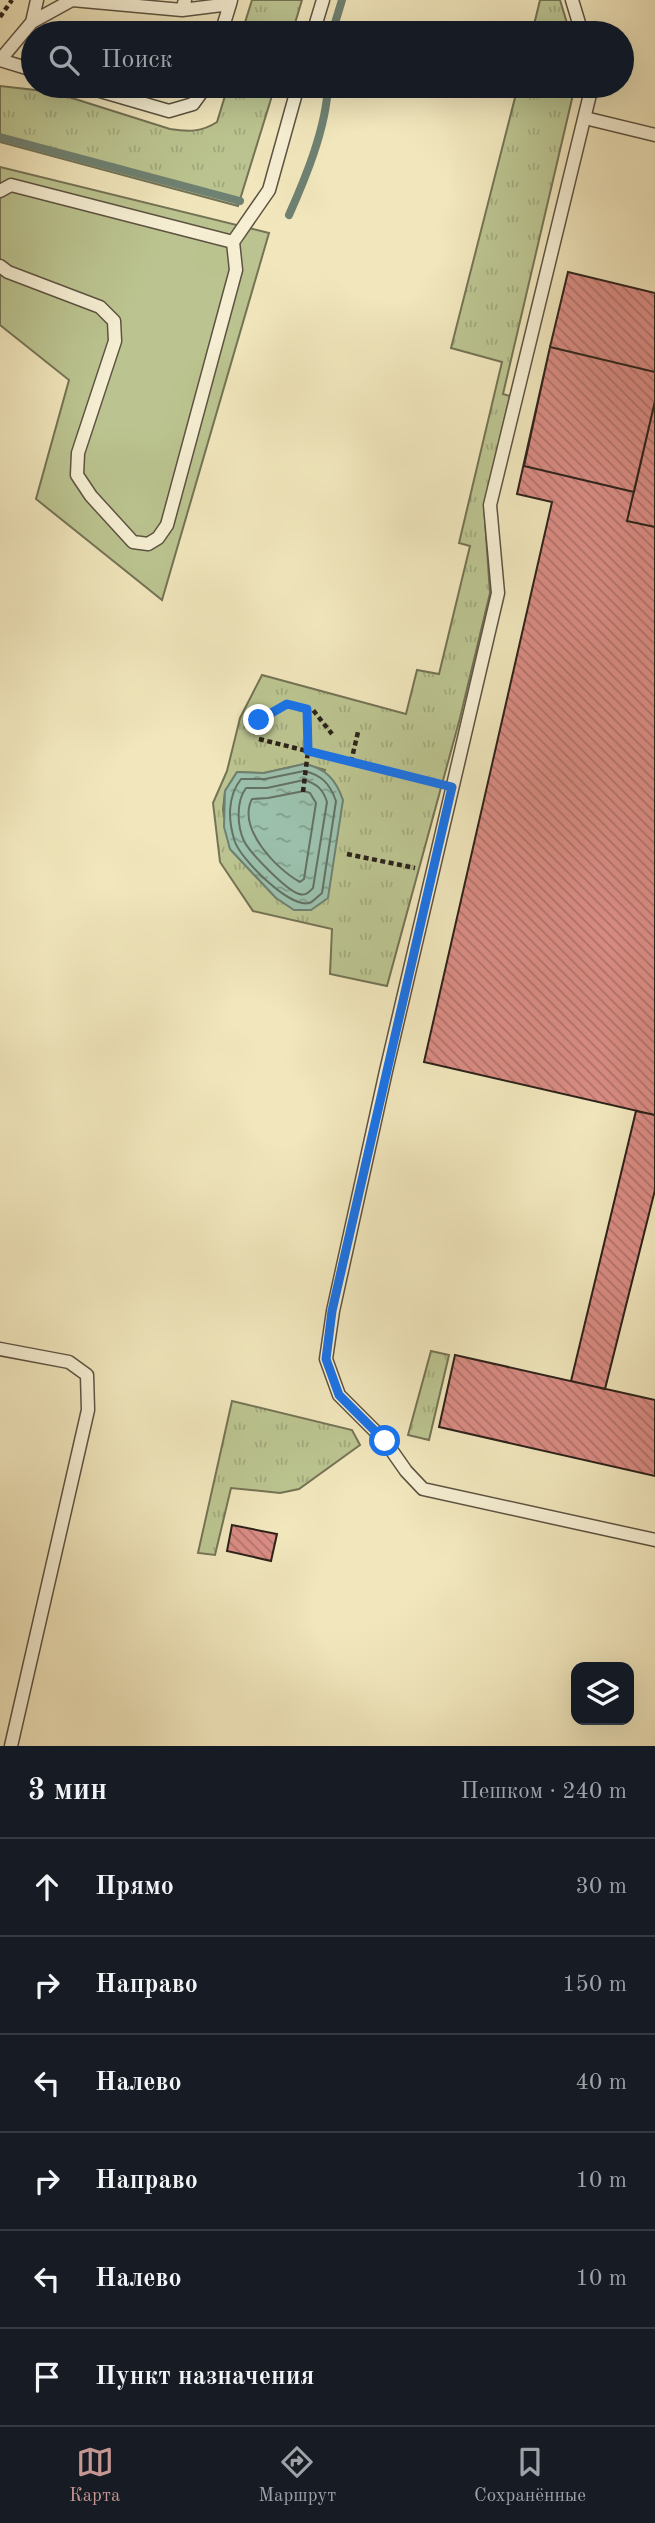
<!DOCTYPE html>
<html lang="ru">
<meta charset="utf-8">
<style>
body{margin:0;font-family:"Old Standard TT",serif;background:#20242c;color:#f1f3f6}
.controls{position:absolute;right:21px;bottom:21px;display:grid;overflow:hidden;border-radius:14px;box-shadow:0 7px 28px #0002}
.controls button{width:63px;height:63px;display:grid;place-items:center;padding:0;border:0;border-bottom:2px solid #363941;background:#171b24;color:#f1f3f6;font:35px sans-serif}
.stop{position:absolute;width:21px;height:21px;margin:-16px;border:5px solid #1a73e8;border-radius:50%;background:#fff}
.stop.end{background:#1a73e8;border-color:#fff;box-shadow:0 2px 7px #0008}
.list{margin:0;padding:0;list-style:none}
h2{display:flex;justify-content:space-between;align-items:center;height:91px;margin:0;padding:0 28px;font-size:30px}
h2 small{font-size:23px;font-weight:400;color:#9ea1a6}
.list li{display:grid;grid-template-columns:46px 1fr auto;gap:21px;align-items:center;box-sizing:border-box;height:98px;padding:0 28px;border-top:2px solid #363941}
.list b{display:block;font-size:26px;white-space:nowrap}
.list em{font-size:23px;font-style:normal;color:#9ea1a6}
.icon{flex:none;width:38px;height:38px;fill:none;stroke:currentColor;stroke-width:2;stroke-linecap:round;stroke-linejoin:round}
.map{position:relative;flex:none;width:655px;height:1746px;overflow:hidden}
.search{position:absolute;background:#171b24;box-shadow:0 7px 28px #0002;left:21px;right:21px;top:21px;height:77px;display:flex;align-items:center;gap:18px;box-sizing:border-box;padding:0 24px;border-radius:38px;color:#9ea1a6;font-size:26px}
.sheet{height:679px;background:#171b24}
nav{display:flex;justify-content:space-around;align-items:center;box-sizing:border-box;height:98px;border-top:2px solid #363941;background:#171b24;font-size:19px;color:#9ea1a6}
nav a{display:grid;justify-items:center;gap:4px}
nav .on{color:#c59692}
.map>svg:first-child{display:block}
.grass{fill:url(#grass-tufts);stroke:#747355;stroke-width:2;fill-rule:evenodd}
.pitch{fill:#bbc490;stroke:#747355;stroke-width:2}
.water{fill:url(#water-ripples);stroke:#6f8172;stroke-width:2}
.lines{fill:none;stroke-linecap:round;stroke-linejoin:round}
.shore{stroke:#647163;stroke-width:2}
.stream{stroke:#6f8172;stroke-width:8}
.building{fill:url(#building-back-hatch);stroke:#2c221a;stroke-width:2}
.service-casing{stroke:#5d5342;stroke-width:15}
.path{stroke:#2c221a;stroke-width:4.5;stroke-dasharray:5 3.5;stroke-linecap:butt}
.service{stroke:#f6efd3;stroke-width:12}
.route{stroke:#1a73e8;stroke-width:9}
</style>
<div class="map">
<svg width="655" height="1746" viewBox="0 0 655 1746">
<defs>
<pattern id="grass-tufts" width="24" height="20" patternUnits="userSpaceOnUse" patternTransform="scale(1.75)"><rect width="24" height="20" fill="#bbc490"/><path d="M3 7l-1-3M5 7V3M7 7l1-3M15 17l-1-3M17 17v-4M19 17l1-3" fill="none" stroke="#a1a87c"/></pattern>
<pattern id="water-ripples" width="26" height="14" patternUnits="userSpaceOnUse" patternTransform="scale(1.75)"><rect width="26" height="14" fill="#9bc0ac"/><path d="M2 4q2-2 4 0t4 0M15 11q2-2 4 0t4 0" fill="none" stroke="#7f9c8b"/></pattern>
<pattern id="building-back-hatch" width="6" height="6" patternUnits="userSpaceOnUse" patternTransform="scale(1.75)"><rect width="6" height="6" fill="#da8c84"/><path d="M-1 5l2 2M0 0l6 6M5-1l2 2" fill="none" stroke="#b1726b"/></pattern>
</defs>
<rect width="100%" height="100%" fill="#f1e6bc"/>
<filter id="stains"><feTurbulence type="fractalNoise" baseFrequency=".00286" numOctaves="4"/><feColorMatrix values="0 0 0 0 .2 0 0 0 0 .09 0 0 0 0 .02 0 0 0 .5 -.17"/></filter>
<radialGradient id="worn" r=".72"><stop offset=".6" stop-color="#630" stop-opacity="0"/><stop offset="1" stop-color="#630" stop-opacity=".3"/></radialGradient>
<path class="grass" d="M 252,0 L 302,0 L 292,33 L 242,32 Z
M 540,0 L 560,0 L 570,33 L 532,33 Z
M 0,86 L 53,92 L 170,129 C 188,132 202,132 217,122 L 228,86 L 275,86 L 238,206 L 0,142 Z
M 518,86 L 575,86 L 503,394 L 510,396 L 484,506 L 490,593 L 460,718 L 387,986 L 330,974 L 332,929 L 253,911 L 220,862 L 213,803 L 227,771 L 240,718 L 262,675 L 406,714 L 417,670 L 439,674 L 470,546 L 459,543 L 502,362 L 451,348 ZM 304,764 L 325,770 L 276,898 L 230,849 L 223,810 L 225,791 L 237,772 L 264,773 Z
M 431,1351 L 449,1355 L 429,1440 L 408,1435 Z
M 232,1401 L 352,1430 L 360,1445 L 299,1489 L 280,1493 L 231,1488 L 215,1555 L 198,1553 Z"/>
<path class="pitch" d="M 0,167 L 269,233 L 162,600 L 36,499 L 69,380 L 0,325 Z"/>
<path class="water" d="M 304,764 C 326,768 336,780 343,800 L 328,898 L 311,910 L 294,910 L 276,898 L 230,849 L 224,827 L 225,791 L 237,772 L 264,773 Z"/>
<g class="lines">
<path class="shore" d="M 304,771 C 322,775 330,784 336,801 L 322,893 C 318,896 313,902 309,903 C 289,908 241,859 235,842 C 228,821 227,797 241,779 L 265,779 Z
M 304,780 C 317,784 323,789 327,802 L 313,888 C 309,892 306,896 299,894 C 286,890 250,853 244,841 C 237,826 236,801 246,788 L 267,788 Z
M 304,791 L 310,793 L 316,803 L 304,879 L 300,882 C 276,869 237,828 252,799 L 268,798 Z"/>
<path class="stream" d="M 332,33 L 342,0
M 0,137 L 240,201
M 289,215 C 306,177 326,128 328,86"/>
</g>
<path class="building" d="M 568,272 L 655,293 L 655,372 L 550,347 Z
M 550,347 L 655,372 L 655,401 L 627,521 L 655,527 L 655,1115 L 424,1062 L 552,502 L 517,494 Z
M 550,347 L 655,372 L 655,401 L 634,492 L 524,466 Z
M 655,401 L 655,527 L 627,521 Z
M 636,1111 L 655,1115 L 655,1190 L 605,1389 L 571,1381 Z
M 455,1355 L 655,1400 L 655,1476 L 439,1427 Z
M 232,1525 L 277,1534 L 271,1561 L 227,1551 Z"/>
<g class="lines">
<g class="service-casing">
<path id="service" d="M 572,0 L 582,33
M 182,10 L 230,4 L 231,0
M 32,22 L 37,0
M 221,33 L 230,4
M 313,33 L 323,0
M 1,59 L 32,22 L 72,0 L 182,10 L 185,0
M 0,60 L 33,70
M 83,86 L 169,111 L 193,104 L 206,86
M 592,86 L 490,505 L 498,593 L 386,1071 L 333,1311 L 326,1359 L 339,1395 L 385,1441 L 406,1471 L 423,1489 L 655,1540
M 585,118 L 655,135
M 0,191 L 11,185 L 233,242
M 0,266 L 8,272 L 100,307 L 114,321 L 115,341 L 78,453 L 77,475 L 91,496 L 133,542 L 148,544 L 158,538 L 167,525 L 236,270 L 233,242 L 269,190 L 298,86
M 0,1349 L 69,1362 L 87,1375 L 88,1410 L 11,1746"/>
</g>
<path class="path" d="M 0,17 L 12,0
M 259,720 L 287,704 L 313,710 L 332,734
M 259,739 L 435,783
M 351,762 L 358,732
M 303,792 L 308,751 L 307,709
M 347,854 L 415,868"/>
<use href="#service" class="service"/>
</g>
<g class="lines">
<path class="route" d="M 259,720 L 287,704 L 307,709 L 308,751 L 452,787 L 332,1311 L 326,1359 L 339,1395 L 385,1441"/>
</g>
<rect width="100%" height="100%" filter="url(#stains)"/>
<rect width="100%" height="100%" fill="url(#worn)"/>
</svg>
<div class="controls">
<button><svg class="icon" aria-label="layers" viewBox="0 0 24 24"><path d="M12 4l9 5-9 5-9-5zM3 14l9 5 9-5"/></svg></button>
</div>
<div class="stop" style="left:385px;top:1441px"></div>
<div class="stop end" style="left:259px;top:720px"></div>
<div class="search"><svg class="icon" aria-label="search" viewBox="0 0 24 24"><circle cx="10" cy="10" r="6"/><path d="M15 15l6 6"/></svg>Поиск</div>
</div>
<section class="sheet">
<h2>3 мин<small>Пешком · 240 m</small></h2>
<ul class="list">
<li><svg class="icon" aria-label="ahead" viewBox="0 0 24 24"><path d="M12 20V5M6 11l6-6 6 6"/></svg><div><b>Прямо</b></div><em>30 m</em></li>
<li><svg class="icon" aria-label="right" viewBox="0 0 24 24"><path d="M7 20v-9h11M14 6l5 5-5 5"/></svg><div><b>Направо</b></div><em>150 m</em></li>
<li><svg class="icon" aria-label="left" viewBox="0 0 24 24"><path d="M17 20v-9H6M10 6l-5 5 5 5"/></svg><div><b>Налево</b></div><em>40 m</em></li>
<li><svg class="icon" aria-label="right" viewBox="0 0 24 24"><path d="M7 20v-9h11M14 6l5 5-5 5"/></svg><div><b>Направо</b></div><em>10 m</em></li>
<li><svg class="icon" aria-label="left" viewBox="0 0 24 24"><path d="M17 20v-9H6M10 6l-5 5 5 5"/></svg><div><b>Налево</b></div><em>10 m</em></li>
<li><svg class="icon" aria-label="arrive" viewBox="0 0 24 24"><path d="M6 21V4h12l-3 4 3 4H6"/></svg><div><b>Пункт назначения</b></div></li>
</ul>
</section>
<nav>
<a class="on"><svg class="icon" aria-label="map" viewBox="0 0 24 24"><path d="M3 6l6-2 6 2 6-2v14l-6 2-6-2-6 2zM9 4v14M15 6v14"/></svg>Карта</a>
<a><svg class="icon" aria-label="directions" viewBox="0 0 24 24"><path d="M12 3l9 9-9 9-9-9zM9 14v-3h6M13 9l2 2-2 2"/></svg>Маршрут</a>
<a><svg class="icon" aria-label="saved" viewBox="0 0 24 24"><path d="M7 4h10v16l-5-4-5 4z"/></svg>Сохранённые</a>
</nav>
